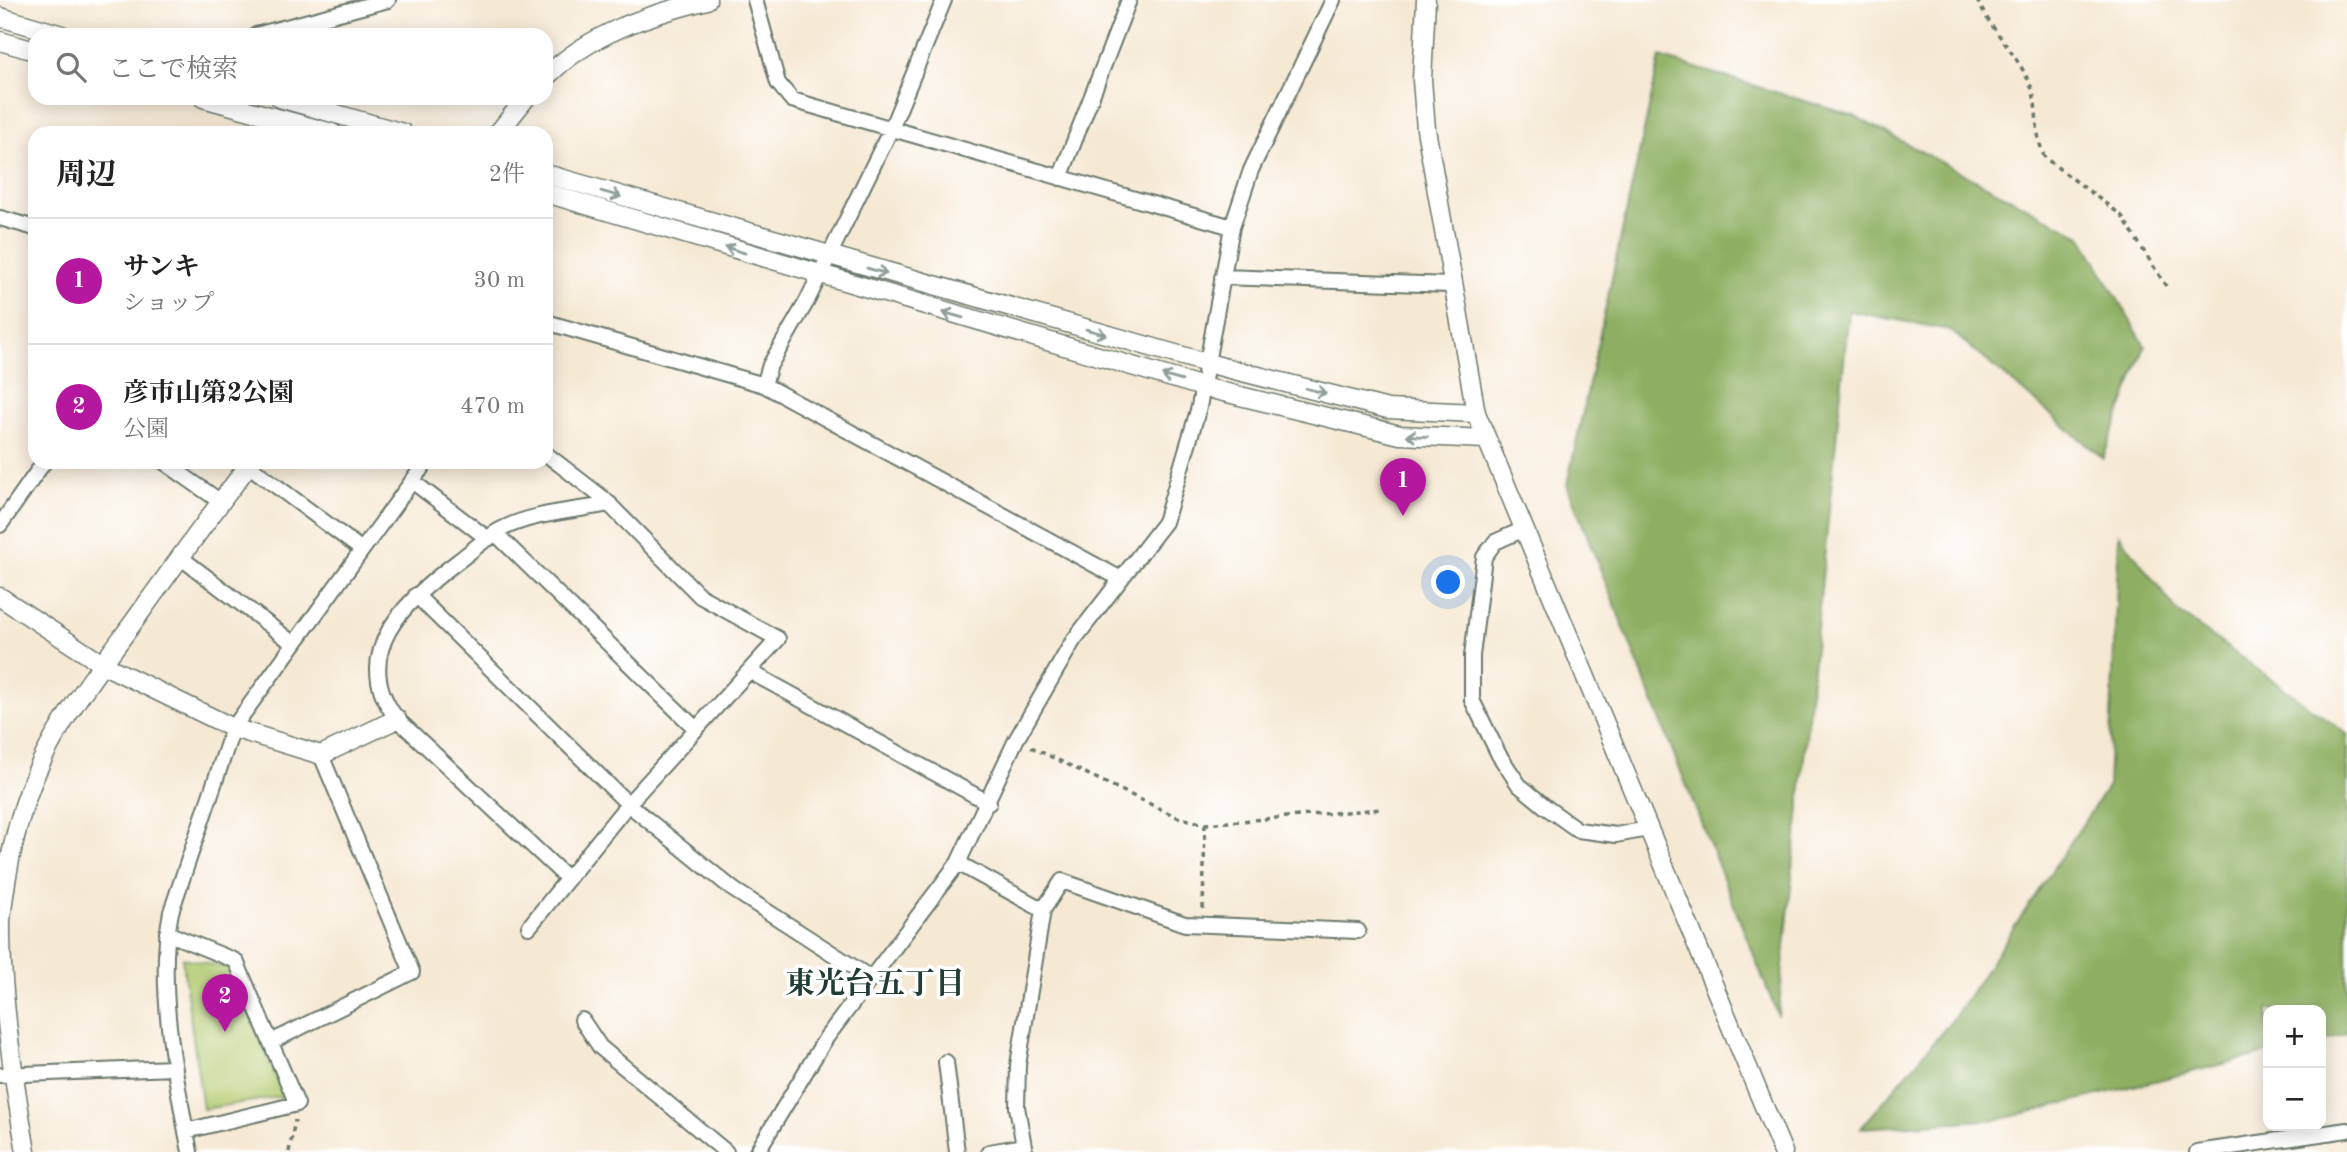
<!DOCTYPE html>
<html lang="ja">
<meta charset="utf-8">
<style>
body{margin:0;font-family:"Old Standard TT","Noto Serif JP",serif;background:#f2f2f2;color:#222}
.controls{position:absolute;right:21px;bottom:21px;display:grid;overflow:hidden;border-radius:14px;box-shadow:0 4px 18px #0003}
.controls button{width:63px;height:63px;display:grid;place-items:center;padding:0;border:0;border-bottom:2px solid #e0e0e0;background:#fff;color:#222;font:35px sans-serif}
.you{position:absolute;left:1449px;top:583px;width:24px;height:24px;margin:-18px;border:5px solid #fff;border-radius:50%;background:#1a73e8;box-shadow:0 0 0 10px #1a73e833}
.badge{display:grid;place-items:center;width:46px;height:46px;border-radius:50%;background:#b5179e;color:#fff;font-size:23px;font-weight:700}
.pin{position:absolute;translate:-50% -58px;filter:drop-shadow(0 2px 4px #0008)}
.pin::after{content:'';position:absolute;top:37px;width:24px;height:21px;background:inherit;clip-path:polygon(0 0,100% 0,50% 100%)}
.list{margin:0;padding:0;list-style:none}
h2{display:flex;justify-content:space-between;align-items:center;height:91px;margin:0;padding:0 28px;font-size:30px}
h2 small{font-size:23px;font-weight:400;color:#767676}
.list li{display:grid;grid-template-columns:46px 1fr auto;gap:21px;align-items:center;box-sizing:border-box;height:126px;padding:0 28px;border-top:2px solid #e0e0e0}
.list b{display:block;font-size:26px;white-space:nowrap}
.list p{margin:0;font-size:23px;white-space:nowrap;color:#767676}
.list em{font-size:23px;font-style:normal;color:#767676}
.icon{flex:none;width:38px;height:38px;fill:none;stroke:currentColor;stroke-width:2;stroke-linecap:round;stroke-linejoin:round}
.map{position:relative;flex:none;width:2347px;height:1152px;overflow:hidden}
.search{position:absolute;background:#fff;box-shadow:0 4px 18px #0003;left:28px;top:28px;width:525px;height:77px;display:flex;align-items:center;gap:18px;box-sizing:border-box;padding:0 24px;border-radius:21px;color:#767676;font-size:26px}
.panel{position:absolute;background:#fff;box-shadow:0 4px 18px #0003;left:28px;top:126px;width:525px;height:343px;border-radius:21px}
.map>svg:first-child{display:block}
.green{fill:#b3cb70;stroke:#698452;stroke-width:2}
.forest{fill:#8eaf62;stroke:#56764b;stroke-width:2}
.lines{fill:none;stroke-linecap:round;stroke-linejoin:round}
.minor-casing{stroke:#6a796c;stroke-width:18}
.tertiary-casing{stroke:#6a796c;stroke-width:21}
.path{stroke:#6a796c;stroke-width:3.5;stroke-dasharray:5 5;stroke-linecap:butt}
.minor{stroke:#fff;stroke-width:14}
.tertiary{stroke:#fff;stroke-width:18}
.oneway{stroke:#8f9e9a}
.labels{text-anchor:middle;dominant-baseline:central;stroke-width:7;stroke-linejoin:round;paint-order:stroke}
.neighbourhood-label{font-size:30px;font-weight:bold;fill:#1f3d34;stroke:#fff}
</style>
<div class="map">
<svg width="2347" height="1152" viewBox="0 0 2347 1152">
<rect width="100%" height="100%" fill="#fff"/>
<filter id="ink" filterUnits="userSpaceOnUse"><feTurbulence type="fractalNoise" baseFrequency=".0143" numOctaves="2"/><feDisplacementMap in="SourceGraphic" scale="14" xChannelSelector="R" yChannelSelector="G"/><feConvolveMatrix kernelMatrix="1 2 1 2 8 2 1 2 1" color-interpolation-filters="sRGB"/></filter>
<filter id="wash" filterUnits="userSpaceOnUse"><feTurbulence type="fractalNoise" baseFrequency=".00686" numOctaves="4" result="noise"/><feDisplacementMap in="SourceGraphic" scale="28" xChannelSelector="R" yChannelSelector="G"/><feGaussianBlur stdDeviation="1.57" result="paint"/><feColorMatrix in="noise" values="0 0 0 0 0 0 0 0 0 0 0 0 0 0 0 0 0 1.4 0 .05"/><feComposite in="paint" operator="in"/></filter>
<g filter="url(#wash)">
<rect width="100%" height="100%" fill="#f6e9d4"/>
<path class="green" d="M 182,958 L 230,968 L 284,1096 L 203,1109 Z"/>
<path class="forest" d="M 1660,57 L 1854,116 L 2081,236 L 2145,346 L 2103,458 L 1950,330 L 1849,311 L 1778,1016 L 1567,485 Z
M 2119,534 L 2177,611 L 2347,734 L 2347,1034 L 2321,1041 L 2321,1010 L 2268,1010 L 2268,1053 L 2001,1119 L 1861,1128 L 1954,1018 L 2108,786 Z"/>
</g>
<g filter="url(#ink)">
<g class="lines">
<g class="minor-casing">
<path id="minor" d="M 755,0 L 778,83 L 792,100 L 1232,227
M 256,35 L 388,0
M 1060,178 L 1129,0
M 0,218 L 35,228
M 1222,277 L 1451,285
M 546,322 L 764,385 L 1119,578
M 764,385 L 770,365 L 807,301 L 891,129 L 944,0
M 164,462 L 221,502
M 248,465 L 362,550
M 412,481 L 488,539
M 0,525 L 44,462
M 1524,529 L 1495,542 L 1484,557 L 1472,656 L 1472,700 L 1499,755 L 1519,785 L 1547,808 L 1578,830 L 1616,835 L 1648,829
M 495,533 L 696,729
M 180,557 L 294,644
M 416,595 L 628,804 L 734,890 L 872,979
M 749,671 L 989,803
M 958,863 L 1043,910
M 568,879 L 397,719 C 347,654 406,600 457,562 C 471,552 485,538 500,530 C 531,513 575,511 610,504
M 529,927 L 628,804 L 778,639 L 700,596 L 603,498 L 546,454
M 167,933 L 236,961 L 297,1104 L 186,1131
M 582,1020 L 600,1047 L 726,1152
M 271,1042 L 412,972 L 321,755
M 946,1062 L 957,1152
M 0,1075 L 173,1068
M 190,1152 C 176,1080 156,985 171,912 L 233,728 L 426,462
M 757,1152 L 826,1038 L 958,863 L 1016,740 L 1073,641 L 1165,522 L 1199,407 L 1232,227 L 1251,170 L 1333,0
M 989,1152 L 1024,1146
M 1025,1152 L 1017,1107 L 1018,1065 L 1043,910 L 1062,881 L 1185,924 L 1358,931
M 2197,1152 L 2347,1130"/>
</g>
<g class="tertiary-casing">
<path id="tertiary" d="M 1426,0 L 1422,80 L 1426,129 L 1476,413 L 1783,1152
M 0,17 L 62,35
M 0,41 L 35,51
M 546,77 C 590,33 648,15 707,0
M 203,98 L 332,133
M 280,98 L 403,133
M 498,133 L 526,98
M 546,174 L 1207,363 L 1388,409 L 1476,413
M 546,193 L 1203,387 L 1400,435 L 1485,439
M 0,597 L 102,664 L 233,728 L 321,755 L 397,719
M 26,1152 C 14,1081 0,992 1,920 C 6,871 17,817 37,771 C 61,717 100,668 135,620 C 173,567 211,514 251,462"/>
</g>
<path class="path" d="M 1977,0 C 1991,30 2017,54 2030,84 C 2040,108 2033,134 2045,158 L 2121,215 L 2166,286
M 1031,747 L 1177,817 L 1205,824 L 1381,809
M 1203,909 L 1205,824
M 289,1152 L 295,1120"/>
<use href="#minor" class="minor"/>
<use href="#tertiary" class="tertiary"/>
</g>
<defs><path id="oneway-shaft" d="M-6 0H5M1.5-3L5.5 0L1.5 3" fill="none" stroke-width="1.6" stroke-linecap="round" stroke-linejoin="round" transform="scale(1.75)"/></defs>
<g class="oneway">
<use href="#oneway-shaft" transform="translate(611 194) rotate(16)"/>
<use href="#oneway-shaft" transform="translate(735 250) rotate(-163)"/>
<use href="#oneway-shaft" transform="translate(877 271) rotate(16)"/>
<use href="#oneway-shaft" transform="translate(953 315) rotate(-164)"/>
<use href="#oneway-shaft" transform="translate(1096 332) rotate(16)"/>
<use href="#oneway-shaft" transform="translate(1172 378) rotate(-164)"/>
<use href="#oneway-shaft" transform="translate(1316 391) rotate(14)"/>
<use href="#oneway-shaft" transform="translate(1417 436) rotate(-177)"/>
</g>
</g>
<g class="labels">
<g class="neighbourhood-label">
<text x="875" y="985">東光台五丁目</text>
</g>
</g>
</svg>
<div class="controls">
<button>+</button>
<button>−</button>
</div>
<div class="you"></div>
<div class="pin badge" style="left:1403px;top:516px">1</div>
<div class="pin badge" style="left:225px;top:1032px">2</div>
<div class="search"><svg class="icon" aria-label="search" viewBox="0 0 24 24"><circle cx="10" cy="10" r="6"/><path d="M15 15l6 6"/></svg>ここで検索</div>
<section class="panel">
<h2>周辺<small>2件</small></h2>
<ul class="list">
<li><span class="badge">1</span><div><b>サンキ</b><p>ショップ</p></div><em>30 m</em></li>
<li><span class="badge">2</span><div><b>彦市山第2公園</b><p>公園</p></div><em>470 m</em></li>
</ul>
</section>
</div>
